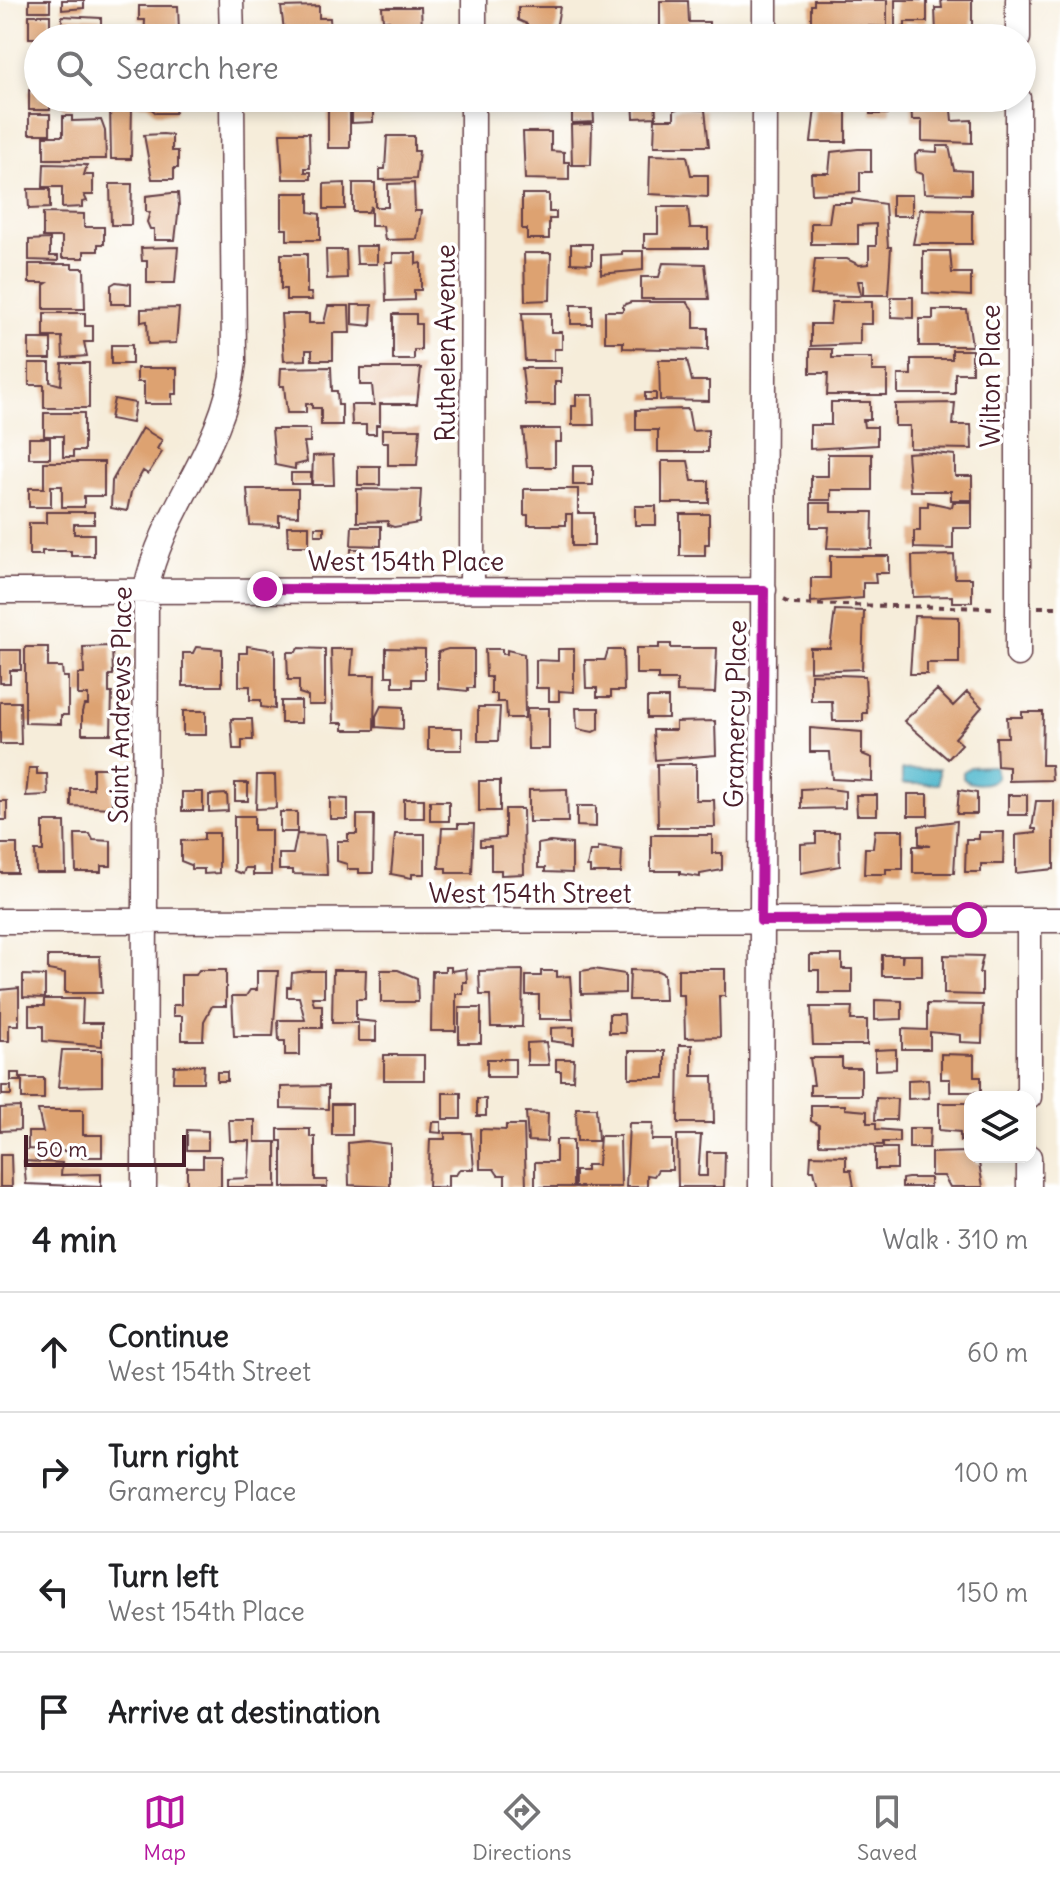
<!DOCTYPE html>
<meta charset="utf-8">
<style>
body{margin:0;font-family:Delius,sans-serif;background:#f2f2f2;color:#202124}
.controls{position:absolute;right:24px;bottom:24px;display:grid;overflow:hidden;border-radius:16px;box-shadow:0 4px 12px #0003}
.controls button{width:72px;height:72px;display:grid;place-items:center;padding:0;border:0;border-bottom:2px solid #e0e0e0;background:#fff;color:#202124;font:40px sans-serif}
.scale{position:absolute;left:24px;bottom:20px;width:162px;box-sizing:border-box;padding-left:8px;border:4px solid #4a1f2b;border-top:0;font-size:22px;line-height:28px;white-space:nowrap;color:#4a1f2b;-webkit-text-stroke:6px #fff;paint-order:stroke}
.stop{position:absolute;width:24px;height:24px;margin:-18px;border:6px solid #b5179e;border-radius:50%;background:#fff}
.stop.end{background:#b5179e;border-color:#fff;box-shadow:0 2px 8px #0008}
.list{margin:0;padding:0;list-style:none}
h2{display:flex;justify-content:space-between;align-items:center;height:104px;margin:0;padding:0 32px;font-size:34px}
h2 small{font-size:26px;font-weight:400;color:#757577}
.list li{display:grid;grid-template-columns:52px 1fr auto;gap:24px;align-items:center;box-sizing:border-box;height:120px;padding:0 32px;border-top:2px solid #e0e0e0}
.list b{display:block;font-size:30px;white-space:nowrap}
.list p{margin:0;font-size:26px;white-space:nowrap;color:#757577}
.list em{font-size:26px;font-style:normal;color:#757577}
.icon{flex:none;width:44px;height:44px;fill:none;stroke:currentColor;stroke-width:2;stroke-linecap:round;stroke-linejoin:round}
.map{position:relative;flex:none;width:1060px;height:1187px;overflow:hidden}
.search{position:absolute;background:#fff;box-shadow:0 4px 12px #0003;left:24px;right:24px;top:24px;height:88px;display:flex;align-items:center;gap:20px;box-sizing:border-box;padding:0 28px;border-radius:44px;color:#757577;font-size:30px}
.sheet{height:584px;background:#fff}
nav{display:flex;justify-content:space-around;align-items:center;box-sizing:border-box;height:112px;border-top:2px solid #e0e0e0;background:#fff;font-size:22px;color:#757577}
nav a{display:grid;justify-items:center;gap:4px}
nav .on{color:#b5179e}
.map>svg:first-child{display:block}
.water{fill:#4fb8cd;stroke:#4c6c7c;stroke-width:2}
.building{fill:#dda271}
.lines{fill:none;stroke-linecap:round;stroke-linejoin:round}
.street-casing{stroke:#643e45;stroke-width:27}
.path{stroke:#643e45;stroke-width:4;stroke-dasharray:6 6;stroke-linecap:butt}
.street{stroke:#fff;stroke-width:24}
.route{stroke:#b5179e;stroke-width:10}
.labels{text-anchor:middle;dominant-baseline:central;stroke-width:7;stroke-linejoin:round;paint-order:stroke}
.street-label{font-size:26px;fill:#4a1f2b;stroke:#fff}
</style>
<div class="map">
<svg width="1060" height="1187" viewBox="0 0 1060 1187">
<rect width="100%" height="100%" fill="#fff"/>
<filter id="ink" filterUnits="userSpaceOnUse"><feTurbulence type="fractalNoise" baseFrequency=".0125" numOctaves="2"/><feDisplacementMap in="SourceGraphic" scale="16" xChannelSelector="R" yChannelSelector="G"/><feConvolveMatrix kernelMatrix="1 2 1 2 8 2 1 2 1" color-interpolation-filters="sRGB"/></filter>
<filter id="wash" filterUnits="userSpaceOnUse"><feTurbulence type="fractalNoise" baseFrequency=".006" numOctaves="4" result="noise"/><feDisplacementMap in="SourceGraphic" scale="32" xChannelSelector="R" yChannelSelector="G"/><feGaussianBlur stdDeviation="1.8" result="paint"/><feColorMatrix in="noise" values="0 0 0 0 0 0 0 0 0 0 0 0 0 0 0 0 0 1.4 0 .05"/><feComposite in="paint" operator="in"/></filter>
<g filter="url(#wash)">
<rect width="100%" height="100%" fill="#f6edda"/>
<path class="water" d="M 988,766 L 995,766 L 997,778 C 989,785 970,786 963,778 L 963,772 L 970,767 Z
M 939,769 L 939,784 L 902,784 L 902,770 Z"/>
<g id="blocks">
<path class="building" d="M 29,0 L 50,0 L 50,11 L 29,11 Z
M 62,0 L 84,0 L 84,8 L 62,10 Z
M 814,0 L 887,0 L 887,27 L 840,25 L 840,34 L 811,34 L 811,5 L 814,5 Z
M 895,0 L 927,0 L 927,22 L 905,22 L 905,27 L 895,27 Z
M 941,0 L 972,0 L 972,34 L 936,34 L 935,8 L 942,8 Z
M 660,1 L 688,1 L 689,22 L 709,22 L 709,38 L 660,38 Z
M 139,6 L 178,6 L 179,32 L 174,32 L 174,38 L 144,38 L 145,20 L 139,20 Z
M 319,6 L 319,18 L 330,18 L 331,38 L 285,38 L 281,7 Z
M 382,7 L 421,7 L 422,28 L 417,28 L 417,38 L 389,38 L 389,20 L 383,20 Z
M 518,7 L 560,7 L 555,34 L 561,34 L 561,38 L 527,38 L 527,24 L 518,20 Z
M 29,15 L 50,15 L 50,38 L 29,38 Z
M 62,16 L 101,18 L 101,36 L 62,38 Z
M 572,33 L 593,33 L 593,38 L 572,38 Z
M 29,90 L 38,90 L 38,98 L 50,98 L 50,110 L 29,110 Z
M 62,98 L 84,98 L 84,103 L 72,103 L 72,109 L 62,109 Z
M 133,98 L 178,98 L 175,113 L 156,113 L 147,105 L 133,105 Z
M 285,98 L 313,98 L 313,102 L 285,102 Z
M 328,98 L 350,98 L 350,148 L 328,148 Z
M 388,98 L 416,98 L 416,103 L 388,103 Z
M 526,98 L 563,98 L 563,103 L 526,103 Z
M 633,98 L 655,98 L 656,117 L 634,118 Z
M 870,98 L 890,98 L 890,114 L 870,114 Z
M 922,98 L 950,98 L 952,121 L 972,120 L 972,143 L 922,141 L 922,120 L 912,120 L 911,100 Z
M 110,103 L 132,103 L 131,159 L 111,159 Z
M 352,103 L 373,103 L 373,122 L 352,123 Z
M 593,103 L 594,122 L 572,123 L 572,104 Z
M 679,108 L 705,110 L 709,146 L 654,146 L 655,119 L 674,119 L 674,110 Z
M 815,108 L 846,108 L 846,142 L 811,142 Z
M 29,114 L 50,114 L 50,134 L 29,134 Z
M 63,116 L 72,116 L 72,121 L 101,120 L 105,131 L 106,159 L 44,159 L 44,136 L 63,136 Z
M 592,124 L 591,165 L 572,165 L 571,125 Z
M 523,132 L 551,132 L 551,151 L 564,152 L 564,162 L 569,162 L 569,180 L 525,179 Z
M 280,133 L 309,133 L 310,168 L 305,168 L 305,172 L 311,172 L 311,179 L 283,179 Z
M 163,134 L 172,135 L 172,151 L 178,151 L 178,168 L 174,168 L 174,179 L 152,179 L 144,135 Z
M 387,136 L 414,136 L 414,151 L 419,151 L 416,179 L 380,180 L 380,169 L 385,169 Z
M 937,146 L 949,146 L 954,170 L 971,171 L 971,194 L 924,193 L 923,174 L 916,172 L 915,155 L 920,151 L 937,152 Z
M 858,149 L 871,149 L 871,172 L 860,172 L 860,192 L 812,194 L 811,173 L 829,173 L 831,152 Z
M 650,155 L 687,156 L 691,175 L 708,175 L 708,197 L 649,194 Z
M 44,164 L 87,165 L 84,175 L 93,175 L 93,195 L 84,195 L 87,201 L 82,202 L 82,207 L 62,208 L 62,187 L 43,187 Z
M 345,183 L 345,209 L 324,209 L 324,184 Z
M 353,183 L 375,183 L 375,207 L 388,207 L 388,184 L 414,183 L 415,211 L 421,211 L 417,239 L 385,240 L 383,226 L 371,226 L 371,206 L 368,212 L 353,212 Z
M 110,184 L 132,184 L 131,225 L 111,225 Z
M 28,189 L 50,189 L 50,208 L 29,209 Z
M 172,193 L 178,193 L 179,206 L 175,240 L 154,240 L 154,229 L 150,229 L 147,222 L 150,212 L 146,212 L 146,196 Z
M 282,193 L 309,193 L 309,212 L 320,214 L 320,240 L 287,240 L 287,229 L 282,229 Z
M 522,194 L 549,194 L 549,212 L 556,212 L 556,219 L 549,219 L 549,239 L 527,239 L 527,229 L 522,229 Z
M 892,195 L 912,195 L 912,216 L 892,216 Z
M 852,199 L 885,204 L 888,247 L 891,247 L 888,295 L 863,295 L 863,281 L 858,281 L 861,295 L 858,296 L 811,295 L 815,259 L 847,259 L 859,265 L 869,264 L 869,246 L 876,246 L 876,224 L 858,225 L 858,244 L 811,244 L 811,223 L 829,223 L 832,203 L 852,203 Z
M 658,207 L 688,207 L 690,228 L 708,228 L 708,248 L 644,248 L 644,234 L 658,234 Z
M 920,209 L 972,210 L 972,244 L 913,244 Z
M 43,213 L 84,214 L 84,227 L 104,227 L 104,244 L 98,244 L 98,251 L 84,251 L 84,258 L 62,258 L 62,237 L 43,237 Z
M 50,239 L 50,256 L 58,256 L 58,261 L 29,260 L 29,240 Z
M 571,244 L 592,244 L 592,264 L 571,263 Z
M 356,246 L 377,246 L 377,264 L 357,264 Z
M 178,247 L 175,283 L 147,283 L 147,261 L 142,261 L 141,248 Z
M 326,250 L 346,250 L 347,278 L 327,279 Z
M 622,251 L 643,251 L 643,270 L 601,274 L 601,255 L 622,254 Z
M 923,251 L 950,251 L 952,273 L 971,273 L 971,296 L 923,293 Z
M 393,253 L 416,253 L 416,264 L 421,263 L 421,290 L 414,290 L 414,300 L 386,301 L 385,262 L 393,262 Z
M 524,253 L 551,253 L 550,300 L 525,301 Z
M 281,254 L 307,254 L 307,293 L 311,293 L 312,300 L 286,300 L 286,289 L 281,289 Z
M 663,263 L 705,264 L 709,299 L 641,299 L 641,277 L 659,277 Z
M 29,264 L 72,264 L 72,268 L 84,268 L 85,309 L 44,309 L 44,285 L 47,283 L 29,283 Z
M 116,282 L 131,284 L 131,304 L 111,304 L 111,285 Z
M 891,297 L 913,297 L 913,318 L 891,317 Z
M 631,302 L 687,302 L 694,311 L 694,328 L 708,328 L 708,350 L 623,348 L 623,342 L 605,342 L 605,311 L 623,311 L 623,305 Z
M 832,302 L 872,302 L 872,324 L 860,324 L 860,344 L 811,346 L 811,324 L 830,324 Z
M 352,305 L 372,305 L 371,326 L 352,324 Z
M 571,305 L 592,305 L 592,324 L 571,324 Z
M 328,306 L 349,306 L 350,333 L 333,333 L 333,360 L 312,360 L 312,350 L 306,350 L 306,360 L 284,361 L 281,314 L 309,314 L 309,323 L 324,323 Z
M 179,308 L 176,343 L 148,344 L 147,321 L 141,322 L 141,309 Z
M 933,310 L 967,310 L 972,346 L 919,346 L 919,319 L 933,319 Z
M 44,313 L 85,313 L 85,326 L 93,326 L 93,342 L 84,342 L 87,356 L 63,358 L 62,337 L 44,337 Z
M 522,313 L 551,313 L 551,332 L 562,332 L 562,349 L 554,349 L 554,361 L 525,361 Z
M 393,314 L 416,314 L 416,324 L 421,324 L 421,350 L 414,350 L 414,360 L 393,360 Z
M 29,339 L 51,339 L 51,359 L 29,359 Z
M 111,345 L 132,345 L 132,364 L 111,364 Z
M 810,349 L 832,349 L 832,358 L 872,358 L 872,371 L 887,371 L 887,395 L 827,395 L 828,373 L 810,373 Z
M 952,350 L 972,350 L 972,373 L 955,373 L 955,394 L 898,394 L 898,375 L 911,375 L 911,359 L 952,359 Z
M 659,360 L 687,360 L 692,381 L 709,381 L 709,401 L 660,400 Z
M 29,363 L 50,363 L 50,382 L 61,385 L 62,363 L 89,363 L 89,408 L 44,408 L 44,385 L 29,385 Z
M 331,367 L 332,391 L 337,391 L 338,405 L 342,405 L 342,425 L 321,425 L 321,408 L 312,408 L 312,404 L 306,404 L 306,413 L 287,413 L 284,386 L 280,386 L 281,368 Z
M 137,368 L 177,368 L 177,394 L 172,394 L 172,404 L 144,404 L 144,382 L 137,382 Z
M 360,368 L 421,368 L 417,404 L 380,404 L 380,425 L 376,425 L 376,434 L 366,434 L 366,425 L 352,425 L 351,405 L 374,405 L 372,385 L 360,385 Z
M 522,368 L 561,368 L 561,382 L 555,382 L 555,405 L 526,405 Z
M 645,393 L 656,393 L 656,400 L 645,400 Z
M 576,395 L 593,395 L 594,425 L 572,425 L 572,406 L 576,406 Z
M 114,399 L 135,403 L 132,423 L 110,419 Z
M 831,402 L 870,402 L 870,420 L 863,420 L 864,427 L 877,427 L 877,445 L 810,449 L 810,425 L 831,425 Z
M 955,403 L 953,425 L 971,425 L 972,449 L 910,448 L 910,426 L 895,426 L 895,404 Z
M 688,409 L 692,431 L 708,430 L 708,452 L 658,452 L 658,430 L 636,430 L 636,410 Z
M 44,413 L 84,413 L 84,451 L 73,451 L 73,457 L 63,457 L 63,436 L 44,436 Z
M 142,428 L 162,440 L 157,449 L 162,452 L 148,474 L 143,471 L 131,492 L 127,511 L 111,508 L 112,481 Z
M 272,429 L 310,429 L 310,442 L 304,442 L 307,462 L 295,465 L 295,469 L 275,465 Z
M 382,429 L 420,429 L 417,465 L 388,465 L 388,442 L 382,442 Z
M 523,429 L 561,429 L 561,442 L 555,442 L 555,467 L 527,467 Z
M 29,438 L 50,438 L 50,458 L 29,458 Z
M 921,452 L 955,455 L 955,476 L 972,476 L 972,500 L 951,500 L 951,491 L 910,491 L 907,453 Z
M 828,454 L 872,454 L 872,490 L 831,490 L 831,500 L 811,500 L 811,476 L 828,476 Z
M 333,455 L 334,485 L 312,485 L 313,456 Z
M 662,461 L 688,461 L 692,481 L 709,481 L 709,503 L 662,503 Z
M 44,462 L 104,462 L 104,496 L 84,496 L 84,507 L 62,507 L 62,486 L 51,486 L 51,507 L 29,507 L 29,488 L 44,488 Z
M 358,466 L 380,466 L 380,485 L 358,485 Z
M 573,466 L 593,466 L 593,485 L 573,485 Z
M 291,473 L 311,473 L 311,484 L 291,484 Z
M 247,489 L 298,489 L 298,516 L 279,515 L 279,526 L 250,525 Z
M 357,489 L 421,490 L 419,523 L 394,527 L 388,525 L 388,521 L 357,522 Z
M 524,489 L 578,489 L 578,513 L 594,513 L 594,546 L 572,546 L 572,514 L 566,514 L 566,525 L 528,525 L 528,515 L 524,515 Z
M 928,502 L 952,507 L 953,502 L 972,502 L 972,528 L 953,528 L 953,549 L 914,548 L 914,531 L 920,531 L 920,506 L 928,506 Z
M 811,503 L 831,503 L 831,512 L 873,512 L 872,549 L 827,548 L 829,527 L 811,527 Z
M 635,506 L 656,506 L 656,525 L 635,525 Z
M 46,512 L 94,512 L 94,524 L 74,524 L 74,534 L 94,534 L 94,556 L 71,556 L 71,551 L 42,551 L 42,555 L 29,555 L 29,523 L 46,523 Z
M 680,514 L 709,514 L 709,544 L 705,544 L 705,556 L 680,556 Z
M 287,526 L 309,526 L 309,546 L 288,546 Z
M 352,526 L 381,526 L 381,546 L 351,545 Z
M 315,527 L 324,527 L 324,535 L 315,535 Z
M 351,549 L 360,549 L 360,558 L 351,558 Z
M 954,555 L 955,578 L 972,578 L 972,602 L 952,602 L 952,596 L 913,597 L 912,556 Z
M 830,556 L 889,556 L 889,573 L 875,573 L 876,583 L 863,583 L 863,598 L 811,602 L 811,578 L 830,578 Z
M 835,610 L 864,611 L 862,669 L 810,671 L 810,648 L 830,648 Z
M 914,616 L 959,617 L 959,663 L 927,663 L 927,674 L 910,674 Z
M 659,644 L 671,644 L 671,648 L 717,648 L 715,693 L 677,692 L 677,680 L 658,680 L 658,674 L 636,674 L 636,648 L 659,648 Z
M 112,646 L 113,675 L 109,675 L 109,693 L 112,693 L 111,734 L 82,734 L 82,712 L 84,705 L 88,705 L 88,695 L 78,695 L 78,674 L 84,674 L 83,647 Z
M 247,646 L 275,650 L 275,709 L 261,707 L 261,700 L 250,700 L 250,686 L 239,686 L 239,653 L 247,653 Z
M 25,647 L 48,647 L 48,667 L 62,667 L 63,677 L 68,677 L 68,715 L 61,715 L 61,724 L 25,723 Z
M 196,647 L 222,649 L 222,686 L 183,686 L 183,653 L 193,653 Z
M 298,648 L 325,649 L 325,705 L 308,705 L 308,696 L 299,693 L 299,680 L 288,680 L 287,652 L 296,652 Z
M 386,648 L 425,649 L 425,679 L 412,679 L 412,687 L 393,687 L 393,676 L 386,676 Z
M 331,649 L 353,649 L 351,675 L 375,675 L 374,730 L 343,730 L 343,723 L 333,723 Z
M 448,649 L 474,649 L 474,688 L 468,688 L 468,691 L 438,688 L 438,652 Z
M 485,649 L 502,649 L 502,654 L 507,654 L 507,650 L 524,654 L 525,718 L 507,718 L 506,702 L 497,702 L 497,694 L 491,694 L 491,677 L 486,677 Z
M 558,649 L 574,649 L 574,692 L 559,691 L 559,701 L 549,701 L 549,688 L 536,688 L 536,660 L 558,661 Z
M 0,650 L 21,650 L 21,670 L 10,670 L 10,683 L 0,683 Z
M 608,650 L 623,650 L 624,691 L 611,691 L 611,697 L 597,697 L 597,688 L 586,688 L 585,660 L 605,660 Z
M 811,674 L 865,676 L 867,713 L 863,713 L 863,721 L 833,721 L 832,701 L 811,701 Z
M 937,690 L 953,706 L 967,692 L 982,707 L 955,738 L 962,744 L 948,759 L 904,721 Z
M 647,698 L 668,698 L 668,718 L 647,718 Z
M 281,701 L 301,701 L 301,723 L 281,723 Z
M 0,702 L 20,702 L 21,744 L 0,744 Z
M 381,706 L 403,707 L 403,729 L 376,727 L 376,716 Z
M 478,707 L 500,707 L 498,741 L 478,741 Z
M 527,708 L 549,708 L 549,749 L 528,749 Z
M 576,708 L 599,708 L 599,729 L 593,732 L 577,729 Z
M 183,711 L 206,711 L 206,735 L 183,735 Z
M 1022,712 L 1043,712 L 1042,765 L 1051,765 L 1052,780 L 1009,781 L 1009,767 L 997,766 L 996,737 L 1008,737 L 1007,717 L 1022,717 Z
M 231,719 L 252,719 L 253,740 L 242,740 L 242,749 L 233,749 Z
M 715,721 L 716,755 L 655,760 L 653,730 L 676,730 L 676,722 Z
M 428,728 L 462,728 L 462,750 L 428,750 Z
M 810,728 L 862,732 L 862,754 L 872,758 L 872,781 L 832,779 L 830,752 L 810,752 Z
M 657,764 L 696,764 L 696,800 L 714,800 L 715,827 L 658,827 Z
M 29,768 L 37,768 L 37,774 L 47,774 L 48,795 L 26,796 Z
M 93,768 L 111,768 L 112,808 L 71,806 L 71,789 L 93,789 Z
M 257,775 L 275,775 L 276,808 L 256,809 Z
M 479,781 L 500,781 L 500,811 L 479,811 Z
M 235,783 L 248,783 L 248,801 L 235,801 Z
M 823,788 L 845,791 L 845,808 L 801,809 L 801,789 Z
M 567,789 L 568,822 L 529,822 L 529,790 Z
M 959,790 L 977,793 L 977,814 L 957,814 Z
M 182,792 L 203,792 L 203,811 L 182,811 Z
M 227,794 L 228,811 L 209,812 L 209,795 Z
M 908,794 L 928,794 L 928,816 L 908,816 Z
M 856,795 L 877,795 L 877,815 L 857,815 Z
M 1008,795 L 1027,795 L 1027,815 L 1008,815 Z
M 330,798 L 348,799 L 348,819 L 330,819 Z
M 404,799 L 424,799 L 424,818 L 404,818 Z
M 0,801 L 7,801 L 7,820 L 0,820 Z
M 430,801 L 449,801 L 449,821 L 430,821 Z
M 1036,801 L 1054,801 L 1054,869 L 1016,873 L 1016,835 L 1036,833 L 1036,829 L 1032,829 Z
M 577,806 L 596,806 L 596,827 L 577,826 Z
M 505,809 L 523,809 L 524,874 L 501,875 L 501,870 L 491,870 L 491,846 L 480,846 L 480,840 L 505,838 Z
M 280,812 L 297,812 L 297,832 L 280,832 Z
M 357,815 L 374,815 L 373,873 L 359,873 L 359,869 L 347,869 L 347,864 L 337,861 L 337,841 L 348,841 L 348,834 L 357,834 Z
M 234,816 L 254,816 L 254,830 L 271,830 L 271,875 L 253,875 L 253,868 L 245,868 L 243,874 L 234,871 Z
M 957,821 L 954,873 L 913,873 L 913,846 L 930,846 L 919,844 L 919,826 Z
M 43,822 L 65,822 L 66,873 L 36,873 L 35,851 L 43,851 Z
M 458,824 L 474,824 L 472,873 L 446,873 L 446,868 L 439,868 L 442,828 L 458,828 Z
M 875,830 L 903,830 L 903,869 L 886,869 L 886,874 L 864,874 L 865,848 L 873,848 Z
M 816,832 L 839,832 L 840,866 L 801,873 L 801,844 L 816,843 Z
M 979,832 L 1004,832 L 1003,864 L 981,864 L 981,872 L 965,872 L 966,839 L 979,839 Z
M 204,833 L 219,833 L 219,873 L 204,874 L 204,869 L 191,869 L 191,865 L 181,861 L 181,841 L 204,840 Z
M 75,834 L 90,834 L 93,840 L 111,841 L 111,866 L 101,866 L 101,872 L 76,872 Z
M 297,834 L 325,835 L 327,875 L 293,874 L 293,870 L 279,870 L 279,854 L 293,854 Z
M 395,834 L 425,834 L 425,874 L 412,874 L 412,878 L 391,874 Z
M 651,835 L 712,835 L 712,853 L 722,853 L 722,870 L 700,874 L 700,877 L 680,874 L 680,871 L 651,871 Z
M 550,842 L 572,844 L 572,873 L 545,872 L 545,868 L 538,868 L 538,844 Z
M 0,844 L 17,844 L 17,873 L 0,873 Z
M 598,847 L 622,850 L 621,873 L 590,873 L 590,867 L 587,867 L 590,851 L 598,851 Z
M 810,955 L 842,955 L 842,969 L 852,969 L 852,993 L 819,993 L 819,970 L 810,970 Z
M 882,955 L 902,955 L 902,963 L 903,955 L 922,955 L 922,976 L 882,976 Z
M 944,955 L 983,956 L 979,973 L 982,973 L 982,995 L 944,994 Z
M 48,956 L 100,956 L 102,993 L 65,993 L 65,973 L 48,970 Z
M 445,967 L 451,967 L 451,971 L 466,969 L 467,982 L 463,982 L 463,994 L 456,994 L 456,1031 L 431,1031 L 432,971 L 445,971 Z
M 594,969 L 625,974 L 625,993 L 581,994 L 581,971 Z
M 678,969 L 725,969 L 725,996 L 719,996 L 720,1037 L 685,1038 L 684,995 L 678,995 Z
M 199,970 L 226,970 L 226,1006 L 212,1006 L 204,1021 L 203,1040 L 182,1040 L 182,1016 L 173,1016 L 173,1005 L 181,1005 L 181,975 L 196,975 Z
M 333,970 L 366,970 L 365,999 L 356,999 L 356,1020 L 376,1022 L 376,1041 L 358,1041 L 358,1023 L 332,1023 Z
M 381,970 L 398,970 L 417,978 L 418,1002 L 381,1002 Z
M 523,970 L 522,1027 L 491,1027 L 490,995 L 480,995 L 479,971 Z
M 630,970 L 658,971 L 664,974 L 665,1000 L 629,1000 Z
M 257,971 L 278,971 L 273,1036 L 234,1036 L 232,996 L 246,996 L 250,990 L 257,990 Z
M 308,971 L 324,971 L 324,997 L 312,997 L 314,1005 L 322,1005 L 322,1028 L 300,1028 L 300,1055 L 285,1055 L 285,1041 L 279,1041 L 278,1020 L 305,1020 L 299,997 L 287,997 L 287,987 L 291,987 L 292,973 Z
M 541,971 L 557,971 L 557,977 L 570,976 L 573,1019 L 539,1019 L 539,995 L 526,995 L 526,976 L 541,976 Z
M 23,975 L 45,976 L 45,998 L 23,997 Z
M 19,988 L 19,1025 L 9,1025 L 9,1041 L 0,1041 L 0,990 Z
M 44,999 L 83,999 L 82,1023 L 102,1023 L 102,1046 L 43,1041 L 43,1026 L 29,1026 L 29,1006 L 44,1006 Z
M 875,1000 L 902,1001 L 902,1019 L 875,1020 Z
M 927,1004 L 983,1005 L 982,1043 L 960,1042 L 960,1035 L 930,1032 L 930,1049 L 902,1049 L 902,1029 L 927,1030 Z
M 811,1007 L 852,1007 L 851,1020 L 867,1020 L 867,1045 L 813,1045 Z
M 459,1008 L 481,1008 L 481,1043 L 459,1043 Z
M 609,1014 L 624,1014 L 625,1033 L 609,1033 Z
M 574,1027 L 574,1044 L 551,1041 L 551,1028 Z
M 546,1042 L 549,1065 L 527,1065 L 527,1043 Z
M 679,1045 L 692,1045 L 692,1076 L 713,1076 L 714,1123 L 678,1123 Z
M 896,1049 L 896,1069 L 875,1070 L 875,1050 Z
M 62,1050 L 102,1050 L 102,1086 L 58,1087 Z
M 629,1051 L 665,1051 L 665,1078 L 629,1078 Z
M 941,1054 L 974,1055 L 974,1077 L 981,1077 L 981,1092 L 950,1092 L 950,1079 L 941,1079 Z
M 384,1055 L 424,1055 L 424,1080 L 384,1080 Z
M 810,1058 L 842,1058 L 842,1068 L 861,1068 L 861,1095 L 810,1095 L 810,1085 L 814,1085 Z
M 487,1059 L 515,1059 L 515,1077 L 487,1077 Z
M 556,1059 L 574,1059 L 573,1080 L 561,1080 L 561,1071 L 556,1071 Z
M 204,1065 L 203,1082 L 173,1082 L 174,1066 Z
M 217,1072 L 227,1072 L 227,1081 L 217,1081 Z
M 11,1073 L 20,1073 L 20,1081 L 11,1081 Z
M 22,1078 L 44,1078 L 44,1099 L 22,1099 Z
M 928,1079 L 929,1098 L 908,1099 L 908,1080 Z
M 2,1086 L 11,1086 L 11,1095 L 2,1095 Z
M 328,1086 L 328,1109 L 281,1108 L 281,1087 Z
M 443,1093 L 461,1093 L 461,1119 L 443,1119 Z
M 876,1098 L 897,1099 L 896,1120 L 875,1120 Z
M 477,1099 L 486,1099 L 486,1116 L 477,1116 Z
M 939,1103 L 970,1103 L 970,1141 L 960,1141 L 960,1132 L 939,1130 Z
M 332,1104 L 352,1104 L 352,1135 L 332,1135 Z
M 811,1105 L 845,1105 L 845,1109 L 867,1111 L 867,1123 L 876,1123 L 876,1129 L 899,1131 L 899,1142 L 883,1142 L 883,1145 L 819,1144 L 819,1125 L 811,1121 Z
M 20,1107 L 20,1130 L 0,1131 L 0,1108 Z
M 576,1108 L 596,1108 L 598,1141 L 577,1141 Z
M 38,1110 L 83,1110 L 83,1135 L 102,1135 L 102,1157 L 80,1157 L 80,1152 L 28,1149 L 28,1132 L 43,1132 Z
M 526,1112 L 548,1113 L 547,1142 L 528,1141 Z
M 229,1120 L 255,1120 L 255,1142 L 276,1142 L 276,1187 L 227,1187 L 227,1179 L 248,1178 L 250,1145 L 250,1141 L 230,1141 Z
M 432,1122 L 441,1122 L 441,1133 L 431,1132 Z
M 629,1123 L 653,1123 L 652,1140 L 672,1140 L 672,1170 L 658,1170 L 654,1176 L 647,1175 L 647,1187 L 626,1187 Z
M 506,1125 L 524,1125 L 526,1187 L 505,1187 L 505,1175 L 498,1175 L 494,1169 L 480,1169 L 480,1129 L 506,1130 Z
M 909,1128 L 930,1128 L 929,1148 L 909,1148 Z
M 278,1129 L 310,1129 L 310,1137 L 315,1137 L 315,1180 L 327,1180 L 327,1187 L 282,1187 L 282,1141 L 278,1141 Z
M 187,1130 L 208,1131 L 208,1150 L 187,1150 Z
M 445,1133 L 471,1133 L 474,1169 L 460,1169 L 456,1175 L 448,1175 L 448,1187 L 428,1187 L 430,1139 L 445,1139 Z
M 677,1135 L 701,1135 L 698,1176 L 707,1176 L 707,1152 L 725,1152 L 724,1187 L 678,1187 Z
M 600,1136 L 620,1136 L 621,1187 L 575,1187 L 575,1171 L 586,1171 L 586,1165 L 598,1165 Z
M 556,1140 L 573,1140 L 573,1187 L 535,1187 L 535,1162 L 556,1162 Z
M 366,1141 L 390,1144 L 390,1187 L 349,1185 L 348,1143 Z
M 875,1148 L 897,1148 L 897,1169 L 875,1169 Z
M 970,1152 L 975,1163 L 979,1163 L 983,1187 L 950,1187 L 944,1176 L 931,1176 L 931,1153 Z
M 0,1155 L 11,1155 L 12,1187 L 0,1187 Z
M 811,1155 L 846,1156 L 846,1170 L 851,1170 L 854,1187 L 818,1187 L 814,1170 L 810,1170 Z
M 203,1156 L 221,1156 L 221,1187 L 187,1187 L 187,1167 L 203,1167 Z
M 24,1161 L 62,1163 L 61,1175 L 101,1174 L 101,1187 L 26,1184 Z
M 908,1178 L 930,1178 L 930,1187 L 902,1187 L 902,1179 Z"/>
</g>
</g>
<g filter="url(#ink)">
<use href="#blocks" fill-opacity="0" stroke="#643e45" stroke-width="2"/>
<g class="lines">
<g class="street-casing">
<path id="street" d="M 231,0 L 232,38
M 1018,0 L 1018,38
M 474,38 L 474,0
M 765,38 L 765,0
M 1018,98 L 1018,654
M 472,589 L 473,98
M 0,591 L 764,590
M 1029,920 L 1029,1097
M 0,921 L 1060,920
M 1029,1157 L 1029,1187
M 144,1187 L 146,589 C 163,506 224,450 234,362 L 232,98
M 761,1187 L 765,98"/>
</g>
<path class="path" d="M 783,600 L 791,604 L 998,608
M 1038,607 L 1060,607"/>
<use href="#street" class="street"/>
</g>
</g>
<g class="lines" filter="url(#ink)">
<path class="route" d="M 265,589 L 764,590 L 761,921 L 969,920"/>
</g>
<g class="labels">
<g class="street-label">
<text transform="translate(445 343) rotate(-90)">Ruthelen Avenue</text>
<text transform="translate(990 376) rotate(-90)">Wilton Place</text>
<text x="406" y="561">West 154th Place</text>
<text transform="translate(120 705) rotate(-89)">Saint Andrews Place</text>
<text transform="translate(735 714) rotate(-89)">Gramercy Place</text>
<text x="530" y="893">West 154th Street</text>
</g>
</g>
</svg>
<div class="controls">
<button><svg class="icon" aria-label="layers" viewBox="0 0 24 24"><path d="M12 4l9 5-9 5-9-5zM3 14l9 5 9-5"/></svg></button>
</div>
<div class="scale">50 m</div>
<div class="stop" style="left:969px;top:920px"></div>
<div class="stop end" style="left:265px;top:589px"></div>
<div class="search"><svg class="icon" aria-label="search" viewBox="0 0 24 24"><circle cx="10" cy="10" r="6"/><path d="M15 15l6 6"/></svg>Search here</div>
</div>
<section class="sheet">
<h2>4 min<small>Walk · 310 m</small></h2>
<ul class="list">
<li><svg class="icon" aria-label="ahead" viewBox="0 0 24 24"><path d="M12 20V5M6 11l6-6 6 6"/></svg><div><b>Continue</b><p>West 154th Street</p></div><em>60 m</em></li>
<li><svg class="icon" aria-label="right" viewBox="0 0 24 24"><path d="M7 20v-9h11M14 6l5 5-5 5"/></svg><div><b>Turn right</b><p>Gramercy Place</p></div><em>100 m</em></li>
<li><svg class="icon" aria-label="left" viewBox="0 0 24 24"><path d="M17 20v-9H6M10 6l-5 5 5 5"/></svg><div><b>Turn left</b><p>West 154th Place</p></div><em>150 m</em></li>
<li><svg class="icon" aria-label="arrive" viewBox="0 0 24 24"><path d="M6 21V4h12l-3 4 3 4H6"/></svg><div><b>Arrive at destination</b></div></li>
</ul>
</section>
<nav>
<a class="on"><svg class="icon" aria-label="map" viewBox="0 0 24 24"><path d="M3 6l6-2 6 2 6-2v14l-6 2-6-2-6 2zM9 4v14M15 6v14"/></svg>Map</a>
<a><svg class="icon" aria-label="directions" viewBox="0 0 24 24"><path d="M12 3l9 9-9 9-9-9zM9 14v-3h6M13 9l2 2-2 2"/></svg>Directions</a>
<a><svg class="icon" aria-label="saved" viewBox="0 0 24 24"><path d="M7 4h10v16l-5-4-5 4z"/></svg>Saved</a>
</nav>
